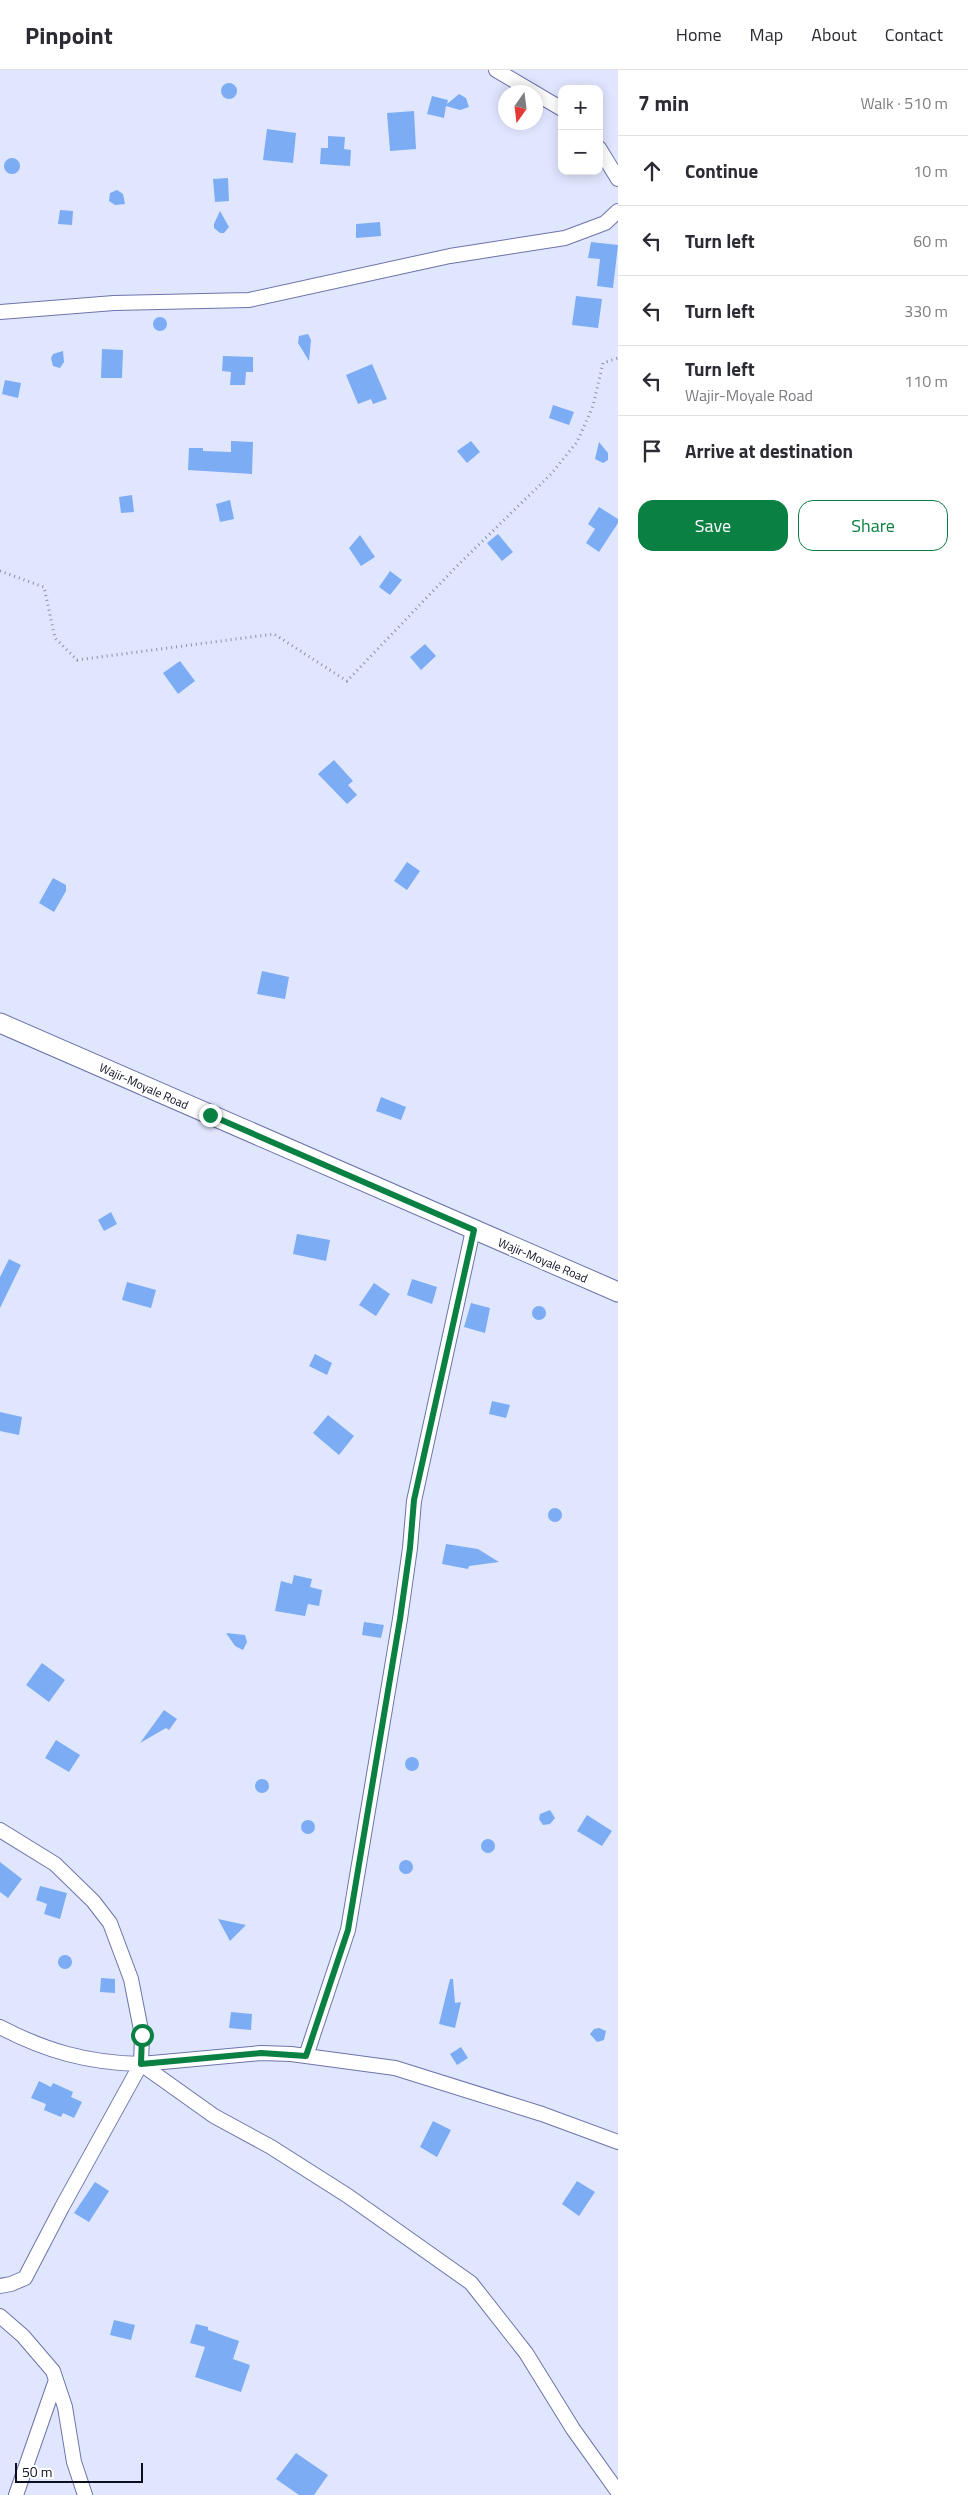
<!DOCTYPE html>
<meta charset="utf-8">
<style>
body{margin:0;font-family:"Titillium Web",sans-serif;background:#f7f7f7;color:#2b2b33}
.controls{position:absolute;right:15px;top:15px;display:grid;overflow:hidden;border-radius:10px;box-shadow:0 2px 12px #0003}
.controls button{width:45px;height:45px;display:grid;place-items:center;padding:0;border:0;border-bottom:1px solid #e1e1e2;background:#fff;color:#2b2b33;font:25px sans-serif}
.compass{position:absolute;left:498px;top:15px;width:45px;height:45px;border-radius:50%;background:#fff;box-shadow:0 2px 12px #0003;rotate:194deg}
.scale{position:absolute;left:15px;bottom:12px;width:128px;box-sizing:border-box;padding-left:5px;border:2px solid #0c0e22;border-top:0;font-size:14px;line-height:18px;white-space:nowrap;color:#0c0e22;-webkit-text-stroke:4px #fff;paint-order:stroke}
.stop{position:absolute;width:15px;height:15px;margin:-11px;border:4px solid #0b8043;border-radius:50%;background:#fff}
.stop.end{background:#0b8043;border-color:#fff;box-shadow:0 1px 5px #0008}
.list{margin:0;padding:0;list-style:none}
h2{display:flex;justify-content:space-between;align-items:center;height:65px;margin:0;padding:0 20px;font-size:21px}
h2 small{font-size:16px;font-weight:400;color:#7c7c81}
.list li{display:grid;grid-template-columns:32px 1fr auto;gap:15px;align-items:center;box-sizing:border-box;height:70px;padding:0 20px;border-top:1px solid #e1e1e2}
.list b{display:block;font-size:19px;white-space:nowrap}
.list p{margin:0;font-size:16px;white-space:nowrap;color:#7c7c81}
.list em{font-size:16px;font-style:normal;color:#7c7c81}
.actions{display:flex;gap:10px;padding:15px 20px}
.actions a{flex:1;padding:11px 0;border:1px solid #0b8043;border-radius:15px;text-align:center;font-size:18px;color:#0b8043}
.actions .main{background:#0b8043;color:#fff}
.icon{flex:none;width:28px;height:28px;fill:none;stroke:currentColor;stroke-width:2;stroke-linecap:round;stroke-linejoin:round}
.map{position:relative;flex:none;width:618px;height:2425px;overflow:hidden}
header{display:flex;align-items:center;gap:30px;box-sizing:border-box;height:70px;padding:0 25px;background:#fff;border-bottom:1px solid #e1e1e2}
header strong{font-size:24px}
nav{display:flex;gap:28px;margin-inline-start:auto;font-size:18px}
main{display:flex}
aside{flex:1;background:#fff}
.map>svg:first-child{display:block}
.building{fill:#7bacf4}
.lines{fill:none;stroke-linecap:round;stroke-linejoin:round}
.minor-casing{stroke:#6c74aa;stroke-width:16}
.secondary-casing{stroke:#6c74aa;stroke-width:21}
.path{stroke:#8c90a7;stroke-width:3;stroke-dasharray:1 4;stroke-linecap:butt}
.minor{stroke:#fff;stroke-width:14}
.secondary{stroke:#fff;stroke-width:19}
.route{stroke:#0b8043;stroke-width:6}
.labels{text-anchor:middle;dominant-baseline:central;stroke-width:4;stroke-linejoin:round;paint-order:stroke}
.street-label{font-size:12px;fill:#0c0e22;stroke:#fff}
</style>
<header>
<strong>Pinpoint</strong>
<nav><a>Home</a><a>Map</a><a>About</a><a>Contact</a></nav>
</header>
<main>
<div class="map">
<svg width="618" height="2425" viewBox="0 0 618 2425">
<rect width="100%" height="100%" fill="#e1e6ff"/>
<path class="building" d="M221 21a8 8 0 1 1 16 0a8 8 0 1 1-16 0Z
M 459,24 L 466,28 L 469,37 L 460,40 L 446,36 L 444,48 L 427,44 L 432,26 L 448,30 L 447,34 Z
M 414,41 L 416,79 L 390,81 L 387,43 Z
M 267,59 L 296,63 L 293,93 L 263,90 Z
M 328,66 L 345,67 L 344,79 L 351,80 L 350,96 L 320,94 L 321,78 L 328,78 Z
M4 96a8 8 0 1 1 16 0a8 8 0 1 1-16 0Z
M 228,108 L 229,131 L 215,132 L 213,109 Z
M 117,120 L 123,124 L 125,134 L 115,135 L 109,131 L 110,123 Z
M 60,140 L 73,141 L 72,155 L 58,154 Z
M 220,141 L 229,157 L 224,163 L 220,163 L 214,158 L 214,154 Z
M 380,152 L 381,166 L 356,168 L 356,154 Z
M 591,172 L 618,175 L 613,218 L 597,216 L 600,189 L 588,188 Z
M 576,226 L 602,229 L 598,258 L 572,255 Z
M153 254a7 7 0 1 1 14 0a7 7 0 1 1-14 0Z
M 308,264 L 311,270 L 309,291 L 298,273 L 299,266 Z
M 102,279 L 123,280 L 122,308 L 101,308 Z
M 63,281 L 64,292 L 60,298 L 53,296 L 51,288 L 53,284 Z
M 223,286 L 253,287 L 253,302 L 246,302 L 245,315 L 230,315 L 231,302 L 222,301 Z
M 372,294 L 387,329 L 373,334 L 371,329 L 358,334 L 346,305 Z
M 5,310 L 21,313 L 18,328 L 2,324 Z
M 553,335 L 574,342 L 569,355 L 549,348 Z
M 231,371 L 253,372 L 252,404 L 188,400 L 189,378 L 203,378 L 203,381 L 231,382 Z
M 471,371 L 480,382 L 467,393 L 457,381 Z
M 599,372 L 608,383 L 608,390 L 603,393 L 595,389 Z
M 132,425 L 134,442 L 121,443 L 119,427 Z
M 230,430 L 234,449 L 220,452 L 216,434 Z
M 599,437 L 618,449 L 618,453 L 599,482 L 586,473 L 595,459 L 588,454 Z
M 498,464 L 513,482 L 502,491 L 487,473 Z
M 360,465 L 375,487 L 361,496 L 349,478 Z
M 390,501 L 402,510 L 390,525 L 379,517 Z
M 425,574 L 436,586 L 421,600 L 410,587 Z
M 180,591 L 195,611 L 178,624 L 163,603 Z
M 334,690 L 353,711 L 348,715 L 357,725 L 347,734 L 318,704 Z
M 407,792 L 420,801 L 407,820 L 394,811 Z
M 53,808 L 66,815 L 66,821 L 54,842 L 39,833 Z
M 262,901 L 289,907 L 285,929 L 257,924 Z
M 381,1027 L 406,1037 L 401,1050 L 376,1041 Z
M 111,1142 L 117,1154 L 104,1161 L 98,1150 Z
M 297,1164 L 330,1170 L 326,1191 L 293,1184 Z
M 9,1189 L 21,1195 L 0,1238 L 0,1207 Z
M 412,1209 L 437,1217 L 432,1234 L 407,1225 Z
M 127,1212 L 156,1220 L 151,1238 L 122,1230 Z
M 374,1213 L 390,1224 L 376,1246 L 359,1235 Z
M 471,1233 L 490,1238 L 485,1263 L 464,1257 Z
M532 1243a7 7 0 1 1 14 0a7 7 0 1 1-14 0Z
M 315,1284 L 332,1293 L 327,1305 L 309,1296 Z
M 492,1331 L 510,1335 L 506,1348 L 489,1344 Z
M 0,1342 L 22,1347 L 19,1365 L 0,1361 Z
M 328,1345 L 354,1366 L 339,1385 L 313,1363 Z
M548 1445a7 7 0 1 1 14 0a7 7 0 1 1-14 0Z
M 446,1474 L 478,1479 L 499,1492 L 469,1496 L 468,1499 L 442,1494 Z
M 294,1505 L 312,1509 L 310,1517 L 322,1520 L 319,1536 L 308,1534 L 305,1546 L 275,1541 L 281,1511 L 292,1514 Z
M 364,1552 L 384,1555 L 381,1568 L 362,1565 Z
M 226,1563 L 245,1565 L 247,1572 L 243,1580 L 235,1576 Z
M 42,1593 L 65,1610 L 49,1632 L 26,1615 Z
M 164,1640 L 177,1649 L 169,1660 L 166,1658 L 140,1673 Z
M 56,1670 L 80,1685 L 69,1702 L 45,1688 Z
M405 1694a7 7 0 1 1 14 0a7 7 0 1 1-14 0Z
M255 1716a7 7 0 1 1 14 0a7 7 0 1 1-14 0Z
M 550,1740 L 555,1748 L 550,1754 L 543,1755 L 539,1749 L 540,1744 Z
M 587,1745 L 612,1761 L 602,1776 L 577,1761 Z
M301 1757a7 7 0 1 1 14 0a7 7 0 1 1-14 0Z
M481 1776a7 7 0 1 1 14 0a7 7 0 1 1-14 0Z
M399 1797a7 7 0 1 1 14 0a7 7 0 1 1-14 0Z
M 0,1792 L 22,1809 L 8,1828 L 0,1822 Z
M 40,1816 L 67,1823 L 60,1849 L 44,1844 L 47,1834 L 36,1830 Z
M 218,1849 L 246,1855 L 230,1871 Z
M58 1892a7 7 0 1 1 14 0a7 7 0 1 1-14 0Z
M 101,1908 L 115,1909 L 115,1923 L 100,1922 Z
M 450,1909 L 453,1909 L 455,1933 L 461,1932 L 455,1958 L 439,1954 Z
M 231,1942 L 252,1944 L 251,1960 L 229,1958 Z
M 599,1958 L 606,1961 L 604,1970 L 597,1972 L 590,1964 L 594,1959 Z
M 461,1977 L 468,1988 L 457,1995 L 450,1984 Z
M 39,2011 L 51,2017 L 53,2013 L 73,2022 L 71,2027 L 82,2032 L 74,2048 L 63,2043 L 61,2047 L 44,2040 L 46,2034 L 31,2028 Z
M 433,2051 L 451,2060 L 437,2087 L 420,2077 Z
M 577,2111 L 595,2122 L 579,2146 L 562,2134 Z
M 95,2112 L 109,2121 L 89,2152 L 74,2143 Z
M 114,2250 L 135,2255 L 131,2270 L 110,2265 Z
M 196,2254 L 208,2257 L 208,2260 L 239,2271 L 233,2289 L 250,2295 L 241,2322 L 195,2307 L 205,2277 L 190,2273 Z
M 296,2383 L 328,2405 L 314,2425 L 299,2425 L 276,2409 Z"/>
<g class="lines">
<g class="minor-casing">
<path id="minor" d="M 496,0 L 562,39
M 599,78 L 618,109
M 0,242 L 114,233 L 249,230 L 450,186 L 565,168 L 605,153 L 618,141
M 0,1760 L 55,1794 L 93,1831 L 110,1853 L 131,1909 L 142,1965 L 141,1994 L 62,2137 L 25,2208 L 11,2214 L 0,2216
M 0,1957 C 46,1981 88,1993 141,1994 L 261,1983 L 291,1984 L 395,1998 L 542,2044 L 618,2072
M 306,1986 L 348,1860 L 400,1549 L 410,1478 L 414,1431 L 473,1160
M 141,1994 L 214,2046 L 271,2077 L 348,2126 L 471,2213 L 526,2283 L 573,2359 L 618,2422
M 0,2246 L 23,2266 L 53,2301 L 65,2337 L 74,2392 L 85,2425
M 16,2425 L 56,2310"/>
</g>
<g class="secondary-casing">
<path id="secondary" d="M 0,953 L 618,1222"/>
</g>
<path class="path" d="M 0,501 L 44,517 L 55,568 L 77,590 L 274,564 L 347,611 L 457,496 L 551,404 L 577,372 L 593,336 L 603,293 L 618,288"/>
<use href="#minor" class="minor"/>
<use href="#secondary" class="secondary"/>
</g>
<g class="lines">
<path class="route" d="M 142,1965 L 141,1994 L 261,1983 L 306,1986 L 348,1860 L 400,1549 L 410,1478 L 414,1430 L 474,1160 L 210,1045"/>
</g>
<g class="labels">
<g class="street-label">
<text transform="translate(144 1016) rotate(24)">Wajir-Moyale Road</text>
<text transform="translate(543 1190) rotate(23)">Wajir-Moyale Road</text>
</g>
</g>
</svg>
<div class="controls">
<button>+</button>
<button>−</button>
</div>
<svg class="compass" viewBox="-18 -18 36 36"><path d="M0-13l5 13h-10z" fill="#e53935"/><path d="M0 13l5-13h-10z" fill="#7c7c81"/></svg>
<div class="scale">50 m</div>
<div class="stop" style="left:142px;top:1965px"></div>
<div class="stop end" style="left:210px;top:1045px"></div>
</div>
<aside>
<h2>7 min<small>Walk · 510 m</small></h2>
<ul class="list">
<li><svg class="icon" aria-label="ahead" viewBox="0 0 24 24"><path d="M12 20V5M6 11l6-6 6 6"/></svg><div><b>Continue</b></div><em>10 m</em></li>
<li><svg class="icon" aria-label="left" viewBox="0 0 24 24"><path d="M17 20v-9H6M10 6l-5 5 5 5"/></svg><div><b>Turn left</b></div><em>60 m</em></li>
<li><svg class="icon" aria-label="left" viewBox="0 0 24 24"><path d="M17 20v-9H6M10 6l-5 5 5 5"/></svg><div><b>Turn left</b></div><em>330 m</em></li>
<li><svg class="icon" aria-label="left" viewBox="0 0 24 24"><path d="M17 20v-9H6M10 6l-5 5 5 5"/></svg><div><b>Turn left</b><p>Wajir-Moyale Road</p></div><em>110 m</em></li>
<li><svg class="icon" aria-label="arrive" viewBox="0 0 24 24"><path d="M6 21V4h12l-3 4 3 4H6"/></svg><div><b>Arrive at destination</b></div></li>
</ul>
<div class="actions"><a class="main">Save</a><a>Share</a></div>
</aside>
</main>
